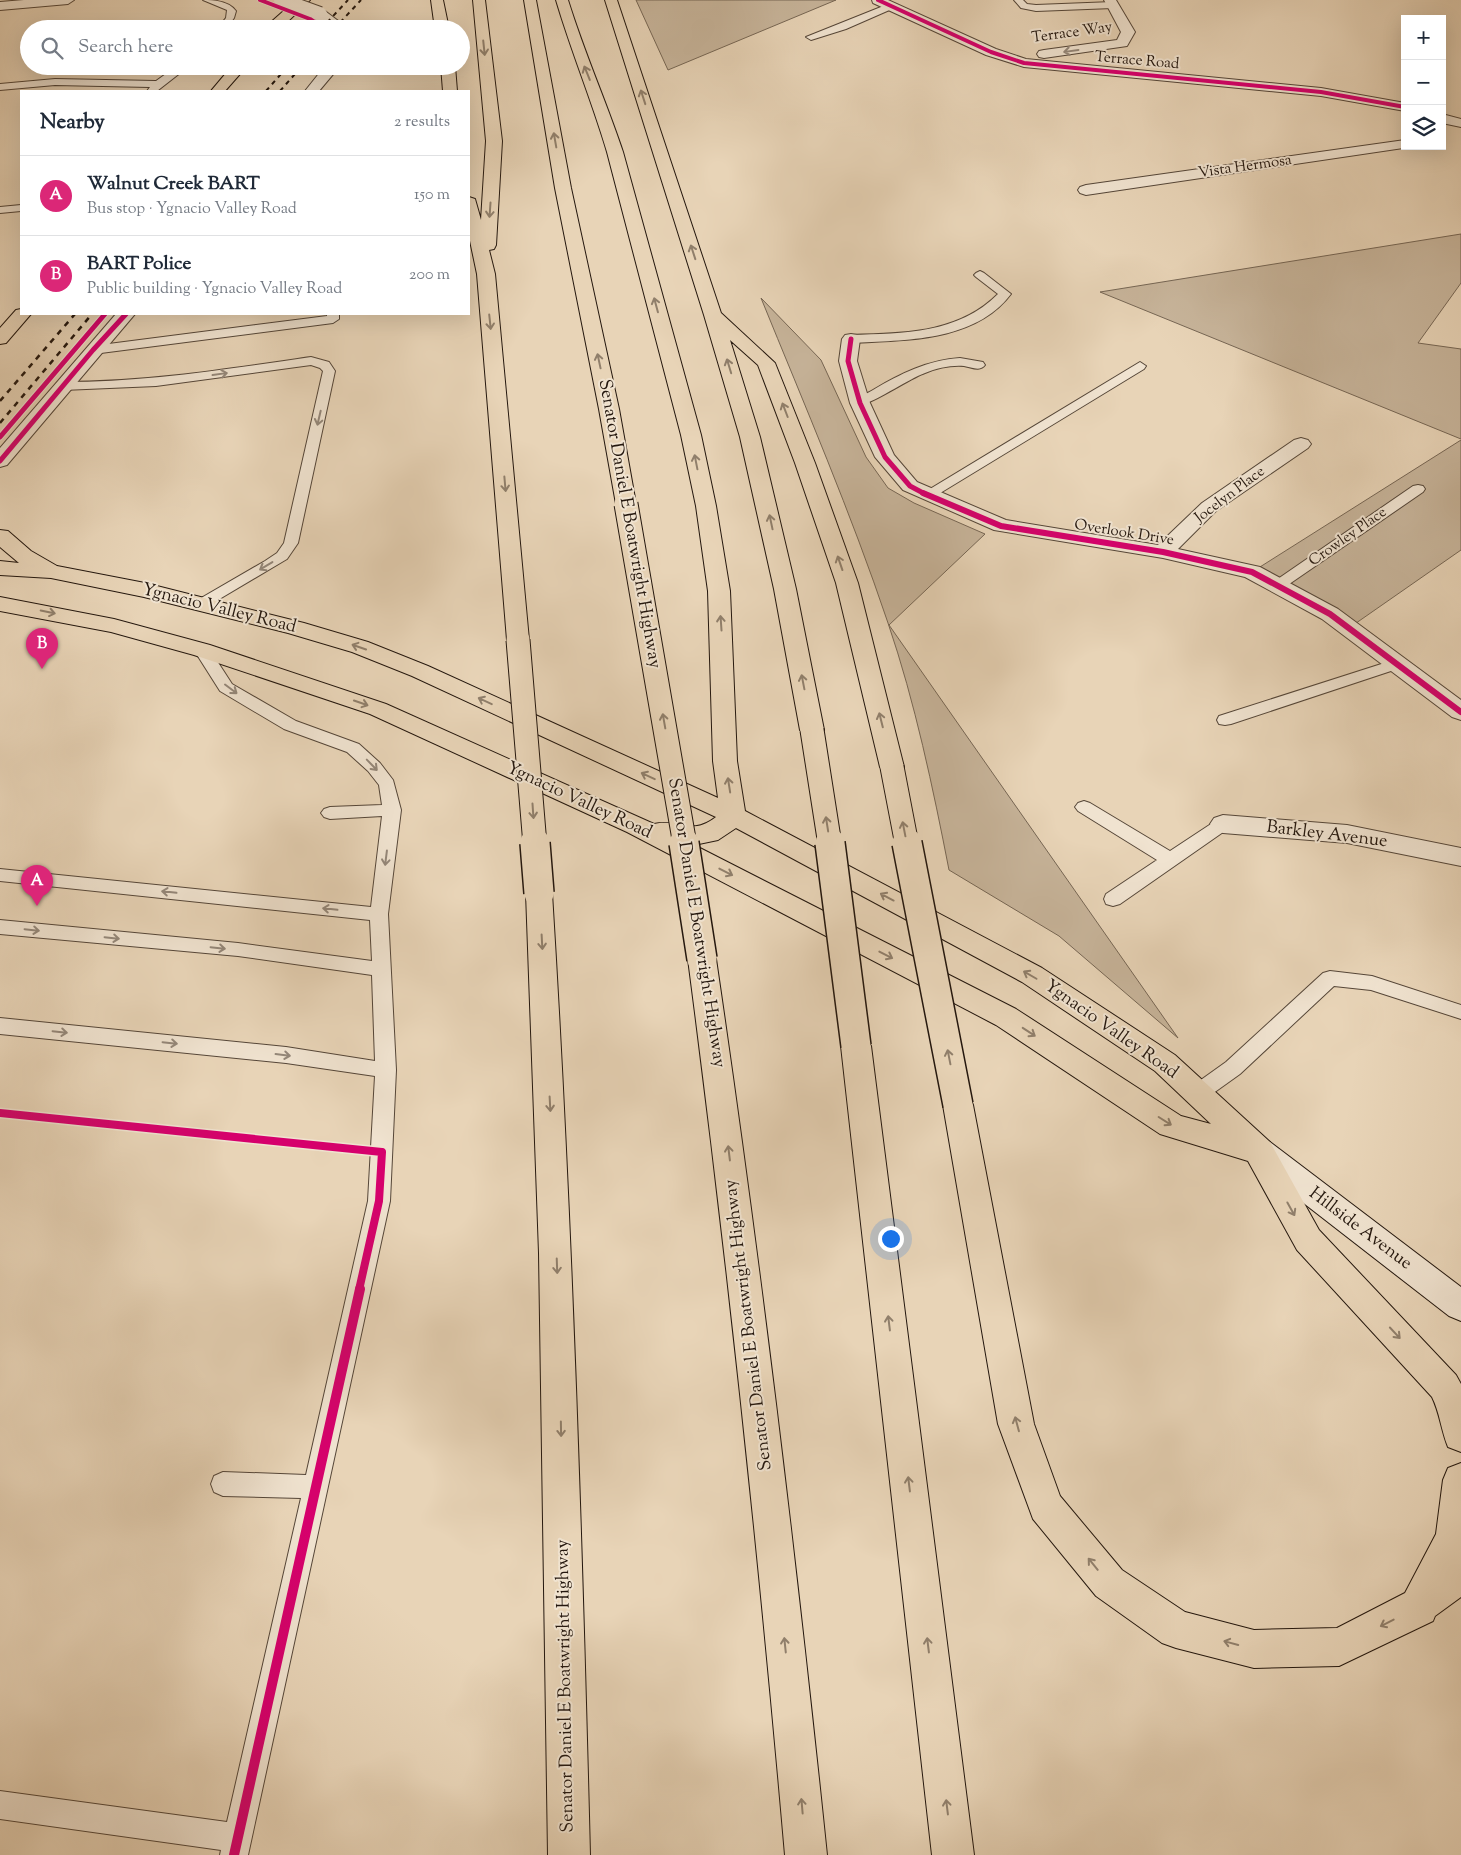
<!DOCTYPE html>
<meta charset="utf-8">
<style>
body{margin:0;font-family:"Sorts Mill Goudy",serif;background:#f6f6f7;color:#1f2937}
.controls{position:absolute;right:15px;top:15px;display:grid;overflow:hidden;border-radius:0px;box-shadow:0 5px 20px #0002}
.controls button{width:45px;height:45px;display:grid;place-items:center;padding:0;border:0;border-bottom:1px solid #e0e1e3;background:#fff;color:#1f2937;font:25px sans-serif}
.you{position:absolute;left:890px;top:1238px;width:18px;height:18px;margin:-12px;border:4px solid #fff;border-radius:50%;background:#1a73e8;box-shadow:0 0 0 8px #1a73e833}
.badge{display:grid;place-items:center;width:32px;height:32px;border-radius:50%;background:#db2777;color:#fff;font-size:16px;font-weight:700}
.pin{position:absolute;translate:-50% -41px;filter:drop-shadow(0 1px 2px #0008)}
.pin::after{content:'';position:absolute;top:26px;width:18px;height:15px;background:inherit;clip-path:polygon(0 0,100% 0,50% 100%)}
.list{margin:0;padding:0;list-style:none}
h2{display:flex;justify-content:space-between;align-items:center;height:65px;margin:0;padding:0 20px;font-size:21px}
h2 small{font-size:16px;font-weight:400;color:#747a83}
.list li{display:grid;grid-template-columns:32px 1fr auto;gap:15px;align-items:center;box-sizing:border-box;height:80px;padding:0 20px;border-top:1px solid #e0e1e3}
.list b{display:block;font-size:19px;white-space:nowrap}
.list p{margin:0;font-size:16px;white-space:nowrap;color:#747a83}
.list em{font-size:16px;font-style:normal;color:#747a83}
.icon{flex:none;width:28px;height:28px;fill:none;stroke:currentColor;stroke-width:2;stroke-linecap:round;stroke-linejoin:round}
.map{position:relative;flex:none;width:1461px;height:1855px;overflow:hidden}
.search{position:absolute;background:#fff;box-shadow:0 5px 20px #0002;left:20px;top:20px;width:450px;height:55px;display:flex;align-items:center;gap:12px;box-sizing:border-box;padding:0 18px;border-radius:28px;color:#747a83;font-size:19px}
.panel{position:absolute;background:#fff;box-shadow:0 5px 20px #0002;left:20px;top:90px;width:450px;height:225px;border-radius:0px}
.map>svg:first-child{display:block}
.green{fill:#c7b49a;stroke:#766654}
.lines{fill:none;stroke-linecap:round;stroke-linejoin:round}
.lane-casing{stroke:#554638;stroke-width:2}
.street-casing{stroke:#554638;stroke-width:2}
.secondary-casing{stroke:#24170e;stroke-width:2}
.highway-casing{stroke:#24170e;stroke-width:2}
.lane{fill:#f0e3d0;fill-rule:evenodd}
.street{fill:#f0e3d0;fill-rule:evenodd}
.secondary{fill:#f0e3d0;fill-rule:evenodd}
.highway{fill:#e8d4b7;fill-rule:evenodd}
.rail-far1{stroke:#24170e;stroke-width:2;stroke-dasharray:4.5 4.5;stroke-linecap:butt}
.rail{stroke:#24170e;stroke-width:2.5;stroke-dasharray:5.5 5.5;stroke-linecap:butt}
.street-bridge-casing{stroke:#554638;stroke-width:16;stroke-linecap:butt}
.highway-bridge-far1-casing{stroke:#24170e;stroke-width:25;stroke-linecap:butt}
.highway-bridge-casing{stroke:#24170e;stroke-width:32;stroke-linecap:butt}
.street-bridge{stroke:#f0e3d0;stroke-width:14}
.highway-bridge-far1{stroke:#e8d4b7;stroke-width:23}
.highway-bridge{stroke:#e8d4b7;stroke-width:29}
.cycleway-far4-casing{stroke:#f0e3d0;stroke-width:5.5}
.cycleway-far3-casing{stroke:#f0e3d0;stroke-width:7}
.cycleway-far2-casing{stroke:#f0e3d0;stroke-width:9}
.cycleway-far1-casing{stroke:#f0e3d0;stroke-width:11}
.cycleway-casing{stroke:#f0e3d0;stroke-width:13}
.cycleway-far4{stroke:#d6006c;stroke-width:4}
.cycleway-far3{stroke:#d6006c;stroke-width:5}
.cycleway-far2{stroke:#d6006c;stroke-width:6}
.cycleway-far1{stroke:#d6006c;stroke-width:8}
.cycleway{stroke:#d6006c;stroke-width:10}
.oneway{stroke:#907f6b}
.oneway2{stroke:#948779}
.labels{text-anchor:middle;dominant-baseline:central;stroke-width:4;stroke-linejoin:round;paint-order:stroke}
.far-street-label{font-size:15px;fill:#24170e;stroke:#f0e3d0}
.street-label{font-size:18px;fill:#24170e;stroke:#f0e3d0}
</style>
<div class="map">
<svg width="1461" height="1855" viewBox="0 0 1461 1855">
<rect width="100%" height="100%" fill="#e8d4b7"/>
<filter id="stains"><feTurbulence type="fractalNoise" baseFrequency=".004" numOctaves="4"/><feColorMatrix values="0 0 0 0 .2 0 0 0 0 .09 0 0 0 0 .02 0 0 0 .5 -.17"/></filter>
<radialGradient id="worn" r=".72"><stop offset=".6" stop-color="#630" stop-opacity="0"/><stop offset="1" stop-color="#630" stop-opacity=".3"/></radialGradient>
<path class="green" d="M 636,0 L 836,0 L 668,70 Z
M 1461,234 L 1461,283 L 1418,343 L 1461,349 L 1461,439 L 1100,292 Z
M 761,298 L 821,360 L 866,457 L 888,488 L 914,503 L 985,534 L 889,625 L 1178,1038 L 1059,936 L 949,870 C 933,788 915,702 888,623 C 851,513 805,406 761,298 Z
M 1461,440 L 1461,550 L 1349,628 L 1252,572 Z"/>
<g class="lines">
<g class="lane-casing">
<path id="lane" d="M 203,0 C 214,0 229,1 236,11 L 234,18 L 226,29 L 217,29 L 226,18 L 227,10 Z
M 1014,0 L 1023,0 L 1027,4 L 1036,5 L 1113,2 L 1117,5 L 1113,8 L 1036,11 L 1021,8 Z
M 891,3 L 895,6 L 894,8 L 846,29 L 811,40 L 806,37 Z
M 177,66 L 189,66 L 157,91 L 147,91 L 150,87 L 55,85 L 0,90 L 0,84 L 55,79 L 156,81 Z
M 21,205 L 21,211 L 0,213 L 0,207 Z
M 980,271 L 984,273 L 1011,294 C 975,342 905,340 851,343 L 845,339 L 851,335 C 904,333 958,334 998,294 L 976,277 L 974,275 L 976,273 Z
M 327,314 L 339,314 L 339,319 L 333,323 L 93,354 L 87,350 L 93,346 L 327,316 Z
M 311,357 L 329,362 L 335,371 L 298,543 L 287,559 L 206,607 L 196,607 L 193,604 L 196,601 L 265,561 L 277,553 L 284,543 L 323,371 L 320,368 L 311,365 L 156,386 L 63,390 L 57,386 L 63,382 C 147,382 228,369 311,357 Z
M 960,358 L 983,362 L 985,365 C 980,372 971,367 964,366 C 951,365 937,368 925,373 C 910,378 866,408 855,406 L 853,403 C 858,397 866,394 873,390 C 900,374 928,360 960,358 Z
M 1140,362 L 1146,366 L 1144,369 L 932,498 L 922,498 L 920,495 Z
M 1418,485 L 1423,486 L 1425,489 L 1423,492 L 1282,589 L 1272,589 L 1269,586 L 1272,583 L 1413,486 Z
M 202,645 L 208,647 L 232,684 L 296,721 L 359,744 L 380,763 L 393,780 L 401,810 L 388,914 L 396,1070 L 390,1201 L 248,1855 L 220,1855 L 221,1850 L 0,1819 L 0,1791 L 227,1822 L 301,1498 L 223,1496 L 214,1492 L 211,1484 L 214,1476 L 223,1472 L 306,1475 L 368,1201 L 375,1076 L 286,1063 L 0,1034 L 0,1018 L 286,1047 L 375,1061 L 372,975 L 238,956 L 0,934 L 0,920 L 238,943 L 372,961 L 370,920 L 0,881 L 0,869 L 371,907 L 382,816 L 330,819 L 324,817 L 321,813 L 324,809 L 330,807 L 382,805 L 379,785 L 368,771 L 347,752 L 284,729 L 220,691 L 194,650 L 196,647 Z
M 1397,659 L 1403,661 L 1405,664 L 1403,667 L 1231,724 L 1225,725 L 1219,724 L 1217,720 L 1219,716 Z
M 1084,801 L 1090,803 L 1170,851 L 1217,820 L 1223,818 L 1229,820 L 1232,824 L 1229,828 L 1120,904 L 1113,906 L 1106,904 L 1104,899 L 1106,894 L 1157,860 L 1078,811 L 1075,807 L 1078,803 Z
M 1330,971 L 1372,976 L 1461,1005 L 1461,1019 L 1371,990 L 1334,986 L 1240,1074 L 1205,1099 L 1198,1101 L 1191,1099 L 1188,1093 L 1191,1087 L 1226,1062 L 1323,973 Z"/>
</g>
<g class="street-casing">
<path id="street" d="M 24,0 L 74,0 L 68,4 L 0,10 L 0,2 Z
M 872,0 L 888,0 L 996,49 L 1026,59 L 1321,88 L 1405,103 L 1405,111 L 1321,96 L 1024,67 L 986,55 L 873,3 Z
M 1104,0 L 1116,0 L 1135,32 L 1127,46 L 1044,58 L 1039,57 L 1037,54 L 1039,51 L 1044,50 L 1117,40 L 1121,32 Z
M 320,10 L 325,11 L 349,29 L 334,29 L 315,17 L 313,14 Z
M 325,66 L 340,66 L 319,91 L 305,91 Z
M 1442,114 L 1461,119 L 1461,127 L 1442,123 Z
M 1405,140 L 1405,146 L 1410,147 L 1086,195 L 1080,193 L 1078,190 L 1080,187 L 1086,185 Z
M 116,314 L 135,314 L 7,465 L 0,467 L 0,448 Z
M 851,334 L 857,335 L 860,339 L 857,361 L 870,403 L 894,455 L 917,482 L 1006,520 L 1158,545 L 1202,503 L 1294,440 L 1301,438 L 1308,440 L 1311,444 L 1308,448 L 1216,511 L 1178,549 L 1260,567 L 1338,609 L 1461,700 L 1461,720 L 1452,717 L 1322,619 L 1245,577 L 1163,558 L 994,530 L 903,490 L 875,457 L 850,403 L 839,361 L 842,339 L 845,335 Z
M 1223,815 L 1347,825 L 1461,848 L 1461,866 L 1347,843 L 1223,833 L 1214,830 L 1210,824 L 1214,818 Z"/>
</g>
<g class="secondary-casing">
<path id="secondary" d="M 1259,1138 L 1270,1142 L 1461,1287 L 1461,1321 L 1449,1316 L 1248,1160 L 1243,1151 L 1248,1142 Z"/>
</g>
<g class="highway-casing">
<path id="highway" d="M 296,0 L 310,0 L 280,29 L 270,29 L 268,26 L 270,23 Z
M 431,0 L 443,0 L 449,29 L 435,29 Z
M 473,0 L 485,0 L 502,141 L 496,245 L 494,249 L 489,250 L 495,274 L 529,640 L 526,645 L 518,647 L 510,645 L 507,640 L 477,274 L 469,236 L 469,197 L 475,199 L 481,220 L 486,141 Z
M 524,0 L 536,0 L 571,188 L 619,409 L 636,504 L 633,508 L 626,510 L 619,508 L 616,504 L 599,409 L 555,188 Z
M 556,0 L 568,0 C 584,52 606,101 623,152 L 701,435 L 716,506 L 730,591 L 737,761 L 745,811 L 1042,968 L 1175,1055 L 1270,1142 L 1319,1230 L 1456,1375 L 1461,1384 L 1461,1452 L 1448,1447 C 1441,1430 1440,1413 1432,1397 L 1297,1250 L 1248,1161 L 1160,1134 L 996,1025 L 627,832 L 370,714 L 194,655 L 111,632 L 0,611 L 0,597 L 114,619 L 210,645 L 386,704 L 654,824 C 679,818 690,837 716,817 L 412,676 L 352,652 L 288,633 L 144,597 L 51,578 L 0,575 L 0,561 L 19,563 L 0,547 L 0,530 L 8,531 L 31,551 L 57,566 L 145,583 L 304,623 L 368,642 L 428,666 L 718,798 L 713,761 L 708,591 L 696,506 L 681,435 L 607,152 C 592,101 571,51 556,0 ZM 736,828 L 1022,982 L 1155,1071 L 1211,1124 L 1181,1116 L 1016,1009 L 694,845 L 718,840 Z
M 605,0 L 617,0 L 721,313 L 775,363 L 815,463 L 858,583 L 904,767 L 901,773 L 892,775 L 883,773 L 880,767 L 836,583 L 795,463 L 758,365 L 730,340 L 760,437 L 796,589 L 824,730 L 821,735 L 812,738 L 803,735 L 800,730 L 774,589 L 740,437 L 704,315 Z
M 232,66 L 247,66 L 225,91 L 211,91 Z
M 441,66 L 455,66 L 457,91 L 443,91 Z
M 21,309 L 21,314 L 31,314 L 6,343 L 0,344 L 0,328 L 16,310 Z
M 539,883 L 549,886 L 552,893 C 572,1213 582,1534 590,1855 L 548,1855 L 539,1253 L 526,893 L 529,886 Z
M 702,949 L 712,952 L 716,959 C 760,1257 796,1556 827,1855 L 785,1855 C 759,1556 727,1257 688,959 L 692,952 Z
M 856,1035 L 866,1038 L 871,1046 L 974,1855 L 932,1855 L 841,1046 L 846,1038 Z
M 958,1093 L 969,1096 L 973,1105 L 1034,1424 L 1060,1496 L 1122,1570 L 1185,1612 L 1254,1630 L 1337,1628 L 1405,1593 L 1436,1534 L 1443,1480 L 1448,1468 L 1461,1463 L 1461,1597 L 1435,1616 L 1433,1621 L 1339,1666 L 1254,1668 L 1176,1648 L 1162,1643 L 1096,1596 L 1033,1519 L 998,1424 L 943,1105 L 947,1096 Z"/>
</g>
<use href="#lane" class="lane"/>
<use href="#street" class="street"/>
<use href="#secondary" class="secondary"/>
<use href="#highway" class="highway"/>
<path class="rail-far1" d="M 321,29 L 348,0
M 334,29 L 361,0
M 266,91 L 288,66
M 280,91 L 302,66"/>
<path class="rail" d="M 0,401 L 75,314
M 0,423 L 92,314"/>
<g class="street-bridge-casing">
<path id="street-bridge" d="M 281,0 L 320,14"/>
</g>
<g class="highway-bridge-far1-casing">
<path id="highway-bridge-far1" d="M 626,504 L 685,845
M 518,640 L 535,845
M 812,730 L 830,845
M 892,767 L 907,845"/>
</g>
<g class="highway-bridge-casing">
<path id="highway-bridge" d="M 535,843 L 539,893
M 684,843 L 702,959
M 830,843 L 856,1046
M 907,843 L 958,1105"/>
</g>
<use href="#street-bridge" class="street-bridge"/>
<use href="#highway-bridge-far1" class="highway-bridge-far1"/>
<use href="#highway-bridge" class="highway-bridge"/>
<g class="cycleway-far4-casing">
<path id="cycleway-far4" d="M 260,0 L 310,19 L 325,29
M 878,0 L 991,52 L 1024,63 L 1321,92 L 1405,107"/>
</g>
<g class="cycleway-far3-casing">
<path id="cycleway-far3" d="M 851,339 L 848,361 L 860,403 L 885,457 L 910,486 L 925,494
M 0,437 L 105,314
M 0,461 L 93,350 L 126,314"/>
</g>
<g class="cycleway-far2-casing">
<path id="cycleway-far2" d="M 923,493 L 1001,526 L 1163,552 L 1252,572 L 1330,614 L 1461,712"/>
</g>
<g class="cycleway-far1-casing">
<path id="cycleway-far1" d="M 0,1113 L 382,1152 L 379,1201 L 359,1290"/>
</g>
<g class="cycleway-casing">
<path id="cycleway" d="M 234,1855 L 360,1289"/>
</g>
<use href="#cycleway-far4" class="cycleway-far4"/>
<use href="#cycleway-far3" class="cycleway-far3"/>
<use href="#cycleway-far2" class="cycleway-far2"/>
<use href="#cycleway-far1" class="cycleway-far1"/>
<use href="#cycleway" class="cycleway"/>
</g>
<defs><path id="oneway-shaft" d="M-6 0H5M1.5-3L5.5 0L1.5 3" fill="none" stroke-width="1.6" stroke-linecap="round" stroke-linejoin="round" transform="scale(1.25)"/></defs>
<g class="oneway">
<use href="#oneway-shaft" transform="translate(484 48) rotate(84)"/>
<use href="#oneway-shaft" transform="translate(587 73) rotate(-112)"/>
<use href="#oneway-shaft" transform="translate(643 97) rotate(-108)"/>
<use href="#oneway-shaft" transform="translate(555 140) rotate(-100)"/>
<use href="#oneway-shaft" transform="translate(490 210) rotate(94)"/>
<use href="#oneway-shaft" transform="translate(693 252) rotate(-108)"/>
<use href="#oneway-shaft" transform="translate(656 305) rotate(-105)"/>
<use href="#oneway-shaft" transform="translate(490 322) rotate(84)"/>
<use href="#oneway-shaft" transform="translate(599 361) rotate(-102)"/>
<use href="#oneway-shaft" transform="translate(729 366) rotate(-107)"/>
<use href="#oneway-shaft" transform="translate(785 410) rotate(-111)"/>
<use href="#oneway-shaft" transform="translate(696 462) rotate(-101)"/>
<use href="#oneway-shaft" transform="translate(505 484) rotate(85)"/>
<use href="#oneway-shaft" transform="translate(771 522) rotate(-102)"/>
<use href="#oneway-shaft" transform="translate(840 563) rotate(-109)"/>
<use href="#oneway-shaft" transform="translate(48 612) rotate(12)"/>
<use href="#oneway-shaft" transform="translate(721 623) rotate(-94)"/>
<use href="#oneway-shaft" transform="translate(359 647) rotate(-161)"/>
<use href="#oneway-shaft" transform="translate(803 682) rotate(-101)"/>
<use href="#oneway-shaft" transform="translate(485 701) rotate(-155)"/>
<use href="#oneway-shaft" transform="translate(361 703) rotate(19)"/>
<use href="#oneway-shaft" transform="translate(881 720) rotate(-104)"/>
<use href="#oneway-shaft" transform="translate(664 721) rotate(-100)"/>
<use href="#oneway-shaft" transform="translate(648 776) rotate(-155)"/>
<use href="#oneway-shaft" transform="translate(729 785) rotate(-99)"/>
<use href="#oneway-shaft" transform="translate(533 811) rotate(86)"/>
<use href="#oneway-shaft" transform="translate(827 824) rotate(-99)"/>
<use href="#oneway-shaft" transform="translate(904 829) rotate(-101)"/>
<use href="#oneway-shaft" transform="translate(726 872) rotate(27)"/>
<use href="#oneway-shaft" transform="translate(887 897) rotate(-152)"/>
<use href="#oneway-shaft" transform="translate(542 942) rotate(87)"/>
<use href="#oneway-shaft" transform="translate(886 955) rotate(27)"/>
<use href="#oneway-shaft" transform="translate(1030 975) rotate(-150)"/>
<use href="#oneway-shaft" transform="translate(1029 1032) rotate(33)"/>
<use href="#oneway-shaft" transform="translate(949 1057) rotate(-101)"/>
<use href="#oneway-shaft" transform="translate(550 1104) rotate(87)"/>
<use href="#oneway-shaft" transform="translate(1165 1121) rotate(32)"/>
<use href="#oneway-shaft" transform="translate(729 1153) rotate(-97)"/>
<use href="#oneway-shaft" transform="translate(1291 1209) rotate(61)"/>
<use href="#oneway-shaft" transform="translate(557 1266) rotate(88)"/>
<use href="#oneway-shaft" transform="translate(889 1323) rotate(-97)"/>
<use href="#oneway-shaft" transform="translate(1395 1333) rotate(47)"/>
<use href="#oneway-shaft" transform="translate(1017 1424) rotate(-105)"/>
<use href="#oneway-shaft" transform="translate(561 1429) rotate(89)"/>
<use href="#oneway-shaft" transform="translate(909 1484) rotate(-97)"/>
<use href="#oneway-shaft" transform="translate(1093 1564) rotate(-129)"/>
<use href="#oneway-shaft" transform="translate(1387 1623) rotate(153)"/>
<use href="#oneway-shaft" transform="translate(1231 1643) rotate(-165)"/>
<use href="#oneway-shaft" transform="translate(785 1645) rotate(-96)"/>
<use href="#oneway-shaft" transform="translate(928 1645) rotate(-97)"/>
<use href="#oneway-shaft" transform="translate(802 1806) rotate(-95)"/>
<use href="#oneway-shaft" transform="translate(947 1807) rotate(-97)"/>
</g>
<g class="oneway2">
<use href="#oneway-shaft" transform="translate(1071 51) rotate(172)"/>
<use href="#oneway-shaft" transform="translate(220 374) rotate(-8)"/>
<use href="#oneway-shaft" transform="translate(319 418) rotate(103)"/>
<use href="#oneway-shaft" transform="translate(266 566) rotate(149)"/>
<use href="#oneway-shaft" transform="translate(231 689) rotate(37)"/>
<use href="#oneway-shaft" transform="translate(372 765) rotate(46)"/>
<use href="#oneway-shaft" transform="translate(386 858) rotate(97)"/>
<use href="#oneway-shaft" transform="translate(169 892) rotate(-174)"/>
<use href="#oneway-shaft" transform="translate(330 909) rotate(-174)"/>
<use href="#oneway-shaft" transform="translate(32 930) rotate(6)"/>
<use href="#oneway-shaft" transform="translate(112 938) rotate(6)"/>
<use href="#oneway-shaft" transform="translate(218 948) rotate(6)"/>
<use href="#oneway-shaft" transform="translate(60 1032) rotate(6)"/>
<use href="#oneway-shaft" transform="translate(170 1043) rotate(6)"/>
<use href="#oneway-shaft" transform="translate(283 1055) rotate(7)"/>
</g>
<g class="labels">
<g class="far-street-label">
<text transform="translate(1072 33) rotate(-8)">Terrace Way</text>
<text transform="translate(1137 61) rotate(5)">Terrace Road</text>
<text transform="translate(1245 167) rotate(-8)">Vista Hermosa</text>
<text transform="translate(1230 495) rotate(-37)">Jocelyn Place</text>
<text transform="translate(1124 533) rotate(9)">Overlook Drive</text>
<text transform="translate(1348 537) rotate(-35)">Crowley Place</text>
</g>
<g class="street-label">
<text transform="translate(629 524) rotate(80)">Senator Daniel E Boatwright Highway</text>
<text transform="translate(219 609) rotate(14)">Ygnacio Valley Road</text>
<text transform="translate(579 801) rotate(25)">Ygnacio Valley Road</text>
<text transform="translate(1327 835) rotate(7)">Barkley Avenue</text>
<text transform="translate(696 923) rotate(81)">Senator Daniel E Boatwright Highway</text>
<text transform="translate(1111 1030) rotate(35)">Ygnacio Valley Road</text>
<text transform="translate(1360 1229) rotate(37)">Hillside Avenue</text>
<text transform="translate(749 1325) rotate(-97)">Senator Daniel E Boatwright Highway</text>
<text transform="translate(566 1686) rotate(-91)">Senator Daniel E Boatwright Highway</text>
</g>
</g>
<rect width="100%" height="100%" filter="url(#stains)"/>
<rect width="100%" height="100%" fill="url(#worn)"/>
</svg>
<div class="controls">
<button>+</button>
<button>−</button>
<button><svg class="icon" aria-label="layers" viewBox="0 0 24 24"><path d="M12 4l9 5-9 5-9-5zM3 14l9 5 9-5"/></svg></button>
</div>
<div class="you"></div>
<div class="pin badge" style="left:37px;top:906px">A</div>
<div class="pin badge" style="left:42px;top:669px">B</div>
<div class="search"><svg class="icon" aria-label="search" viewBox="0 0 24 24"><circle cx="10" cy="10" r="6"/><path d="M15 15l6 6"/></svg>Search here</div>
<section class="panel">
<h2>Nearby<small>2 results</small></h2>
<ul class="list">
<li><span class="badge">A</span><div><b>Walnut Creek BART</b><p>Bus stop · Ygnacio Valley Road</p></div><em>150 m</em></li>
<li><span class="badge">B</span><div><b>BART Police</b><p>Public building · Ygnacio Valley Road</p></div><em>200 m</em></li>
</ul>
</section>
</div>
